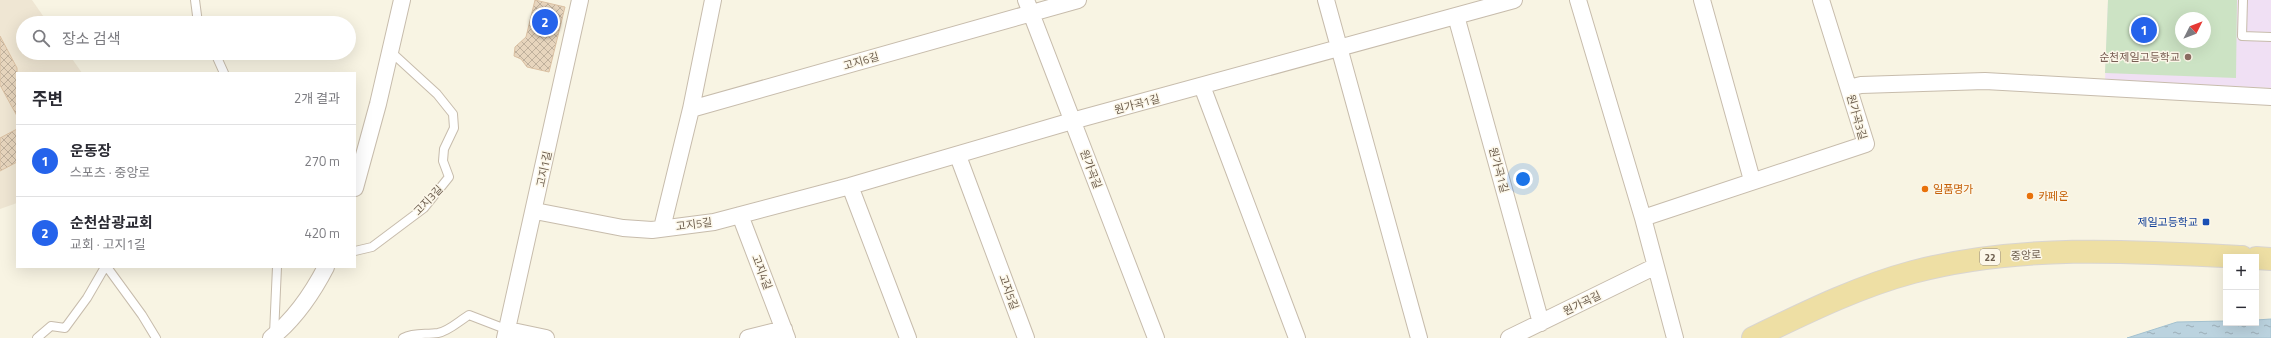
<!DOCTYPE html>
<html lang="ko">
<meta charset="utf-8">
<style>
body{margin:0;font-family:"Titillium Web","Noto Sans KR",sans-serif;background:#f2f2f3;color:#2b2b33}
.controls{position:absolute;right:12px;bottom:12px;display:grid;overflow:hidden;border-radius:0px;box-shadow:0 4px 16px #0002}
.controls button{width:36px;height:36px;display:grid;place-items:center;padding:0;border:0;border-bottom:1px solid #e1e1e2;background:#fff;color:#2b2b33;font:20px sans-serif}
.compass{position:absolute;left:2175px;top:12px;width:36px;height:36px;border-radius:50%;background:#fff;box-shadow:0 4px 16px #0002;rotate:48deg}
.you{position:absolute;left:1523px;top:179px;width:14px;height:14px;margin:-10px;border:3px solid #fff;border-radius:50%;background:#1a73e8;box-shadow:0 0 0 6px #1a73e833}
.badge{display:grid;place-items:center;width:26px;height:26px;border-radius:50%;background:#2563eb;color:#fff;font-size:13px;font-weight:700}
.pin{position:absolute;translate:-50% -50%;border:2px solid #fff;box-shadow:0 1px 4px #0006}
.list{margin:0;padding:0;list-style:none}
h2{display:flex;justify-content:space-between;align-items:center;height:52px;margin:0;padding:0 16px;font-size:17px}
h2 small{font-size:13px;font-weight:400;color:#7c7c81}
.list li{display:grid;grid-template-columns:26px 1fr auto;gap:12px;align-items:center;box-sizing:border-box;height:72px;padding:0 16px;border-top:1px solid #e1e1e2}
.list b{display:block;font-size:15px;white-space:nowrap}
.list p{margin:0;font-size:13px;white-space:nowrap;color:#7c7c81}
.list em{font-size:13px;font-style:normal;color:#7c7c81}
.icon{flex:none;width:22px;height:22px;fill:none;stroke:currentColor;stroke-width:2;stroke-linecap:round;stroke-linejoin:round}
.map{position:relative;flex:none;width:2271px;height:338px;overflow:hidden}
.search{position:absolute;background:#fff;box-shadow:0 4px 16px #0002;left:16px;top:16px;width:340px;height:44px;display:flex;align-items:center;gap:10px;box-sizing:border-box;padding:0 14px;border-radius:22px;color:#7c7c81;font-size:15px}
.panel{position:absolute;background:#fff;box-shadow:0 4px 16px #0002;left:16px;top:72px;width:340px;height:196px;border-radius:0px}
.map>svg:first-child{display:block}
.residential{fill:#efe6d3}
.education{fill:#f0e0f4;fill-rule:evenodd}
.grass{fill:#cce3c4;fill-rule:evenodd}
.water{fill:url(#water-ripples);stroke:#a3c1cf}
.building{fill:url(#building-cross-hatch);stroke:#dac0a2}
.lines{fill:none;stroke-linecap:round;stroke-linejoin:round}
.lane-casing{stroke:#c7bcac;stroke-width:10}
.street-casing{stroke:#c7bcac;stroke-width:18}
.primary-casing{stroke:#d9d5d1;stroke-width:24}
.lane{stroke:#fff;stroke-width:8}
.street{stroke:#fff;stroke-width:16}
.primary{stroke:#eedfa4;stroke-width:22}
.education-dot{fill:#8d6e63;stroke:#fcf7e9;stroke-width:1.5}
.food-dot{fill:#e8710a;stroke:#fcf7e9;stroke-width:1.5}
.transit-dot{fill:#1a4fb4;stroke:#fcf7e9;stroke-width:1.5}
.labels{text-anchor:middle;dominant-baseline:central;stroke-width:3;stroke-linejoin:round;paint-order:stroke}
.shield{fill:#fcf7e9;stroke:#978b7c;stroke-width:1}
.shield-label{font-size:10px;font-weight:bold;fill:#6c5d4d}
.education-label{font-size:11px;fill:#785e54;stroke:#fcf7e9;text-anchor:end}
.street-label{font-size:11px;fill:#6c5d4d;stroke:#fcf7e9}
.food-label{font-size:11px;fill:#c56008;stroke:#fcf7e9;text-anchor:start}
.transit-label{font-size:11px;fill:#164399;stroke:#fcf7e9;text-anchor:end}
</style>
<div class="map">
<svg width="2271" height="338" viewBox="0 0 2271 338">
<defs>
<pattern id="water-ripples" width="26" height="14" patternUnits="userSpaceOnUse"><rect width="26" height="14" fill="#bbd3df"/><path d="M2 4q2-2 4 0t4 0M15 11q2-2 4 0t4 0" fill="none" stroke="#9caeb7"/></pattern>
<pattern id="building-cross-hatch" width="8" height="8" patternUnits="userSpaceOnUse"><rect width="8" height="8" fill="#e7d5bd"/><path d="M0 0l8 8M0 8l8-8" fill="none" stroke="#bfb09c"/></pattern>
</defs>
<rect width="100%" height="100%" fill="#f8f4e3"/>
<path class="residential" d="M 0,0 L 32,0 L 48,23 L 23,23 L 23,53 L 68,53 L 82,73 L 17,73 L 17,203 L 0,209 Z"/>
<path class="education" d="M 2108,0 L 2271,0 L 2271,88 L 2105,81 ZM 2181,18 L 2205,18 L 2205,42 L 2181,42 Z"/>
<path class="grass" d="M 2108,0 L 2237,0 L 2236,78 L 2105,73 ZM 2181,18 L 2205,18 L 2205,42 L 2181,42 Z"/>
<path class="water" d="M 2271,319 L 2271,338 L 2127,338 L 2177,322 L 2226,321 L 2226,323 L 2256,323 L 2256,320 Z"/>
<path class="building" d="M 535,0 L 565,7 L 549,72 L 527,67 L 521,59 L 514,56 L 515,47 L 526,37 Z
M 0,36 L 17,68 L 17,116 L 0,85 Z
M 17,129 L 17,162 L 0,171 L 0,138 Z"/>
<g class="lines">
<g class="lane-casing">
<path id="lane" d="M 195,0 L 198,23
M 2243,0 L 2242,36 L 2271,37
M 271,23 L 290,23
M 215,53 L 224,73
M 355,251 L 372,247 L 424,208 L 449,177 L 443,161 L 444,149 L 454,128 L 453,114 L 437,94 L 390,51
M 107,267 L 142,315 L 156,338
M 274,334 L 277,267
M 37,338 L 51,326 L 65,328 L 87,298 L 105,267
M 403,338 C 415,332 425,335 438,333 C 449,331 459,321 469,315 L 508,330"/>
</g>
<g class="street-casing">
<path id="street" d="M 1026,0 L 1156,338
M 1326,0 L 1419,338
M 1578,0 L 1643,218 L 1675,338
M 1702,0 L 1752,180
M 1456,16 L 1541,323
M 1202,86 L 1297,338
M 1849,88 L 1861,85 L 1985,81 L 2271,97
M 691,109 L 1078,0
M 958,156 L 1026,338
M 850,186 L 908,338
M 355,188 L 378,104 L 402,0
M 535,211 L 623,228 L 652,230 L 714,222 L 850,186 L 1072,121 L 1514,0
M 740,215 L 787,338
M 1643,218 L 1866,144 L 1821,0
M 662,228 L 691,109 L 713,0
M 508,330 L 546,338
M 271,338 C 295,319 312,294 326,267
M 505,338 L 580,0
M 748,338 L 784,329
M 1509,338 L 1654,267"/>
</g>
<g class="primary-casing">
<path id="primary" d="M 2256,258 L 2271,259
M 1753,338 C 1805,313 1857,287 1913,272 C 2019,244 2133,251 2242,257"/>
</g>
<use href="#lane" class="lane"/>
<use href="#street" class="street"/>
<use href="#primary" class="primary"/>
</g>
<circle class="education-dot" cx="2188" cy="57" r="4"/>
<g class="food-dot">
<circle cx="1925" cy="189" r="4"/>
<circle cx="2030" cy="196" r="4"/>
</g>
<rect class="transit-dot" x="2202" y="218" width="8" height="8" rx="2"/>
<g class="labels">
<rect class="shield" x="1980" y="249" width="20" height="16" rx="3"/>
<g class="shield-label">
<text x="1990" y="257">22</text>
</g>
<g class="education-label">
<text x="2180" y="57">순천제일고등학교</text>
</g>
<g class="street-label">
<text transform="translate(861 61) rotate(-16)">고지6길</text>
<text transform="translate(1137 104) rotate(-15)">원가곡1길</text>
<text transform="translate(1857 117) rotate(74)">원가곡3길</text>
<text transform="translate(544 169) rotate(-78)">고지1길</text>
<text transform="translate(1091 169) rotate(69)">원가곡길</text>
<text transform="translate(1499 170) rotate(75)">원가곡1길</text>
<text transform="translate(428 200) rotate(-46)">고지3길</text>
<text transform="translate(694 224) rotate(-7)">고지5길</text>
<text transform="translate(2026 255) rotate(-3)">중앙로</text>
<text transform="translate(762 272) rotate(69)">고지4길</text>
<text transform="translate(1009 292) rotate(70)">고지5길</text>
<text transform="translate(1582 303) rotate(-26)">원가곡길</text>
</g>
<g class="food-label">
<text x="1933" y="189">일품명가</text>
<text x="2038" y="196">카페온</text>
</g>
<g class="transit-label">
<text x="2198" y="222">제일고등학교</text>
</g>
</g>
</svg>
<div class="controls">
<button>+</button>
<button>−</button>
</div>
<svg class="compass" viewBox="-18 -18 36 36"><path d="M0-13l5 13h-10z" fill="#e53935"/><path d="M0 13l5-13h-10z" fill="#7c7c81"/></svg>
<div class="you"></div>
<div class="pin badge" style="left:2144px;top:30px">1</div>
<div class="pin badge" style="left:545px;top:22px">2</div>
<div class="search"><svg class="icon" aria-label="search" viewBox="0 0 24 24"><circle cx="10" cy="10" r="6"/><path d="M15 15l6 6"/></svg>장소 검색</div>
<section class="panel">
<h2>주변<small>2개 결과</small></h2>
<ul class="list">
<li><span class="badge">1</span><div><b>운동장</b><p>스포츠 · 중앙로</p></div><em>270 m</em></li>
<li><span class="badge">2</span><div><b>순천삼광교회</b><p>교회 · 고지1길</p></div><em>420 m</em></li>
</ul>
</section>
</div>
